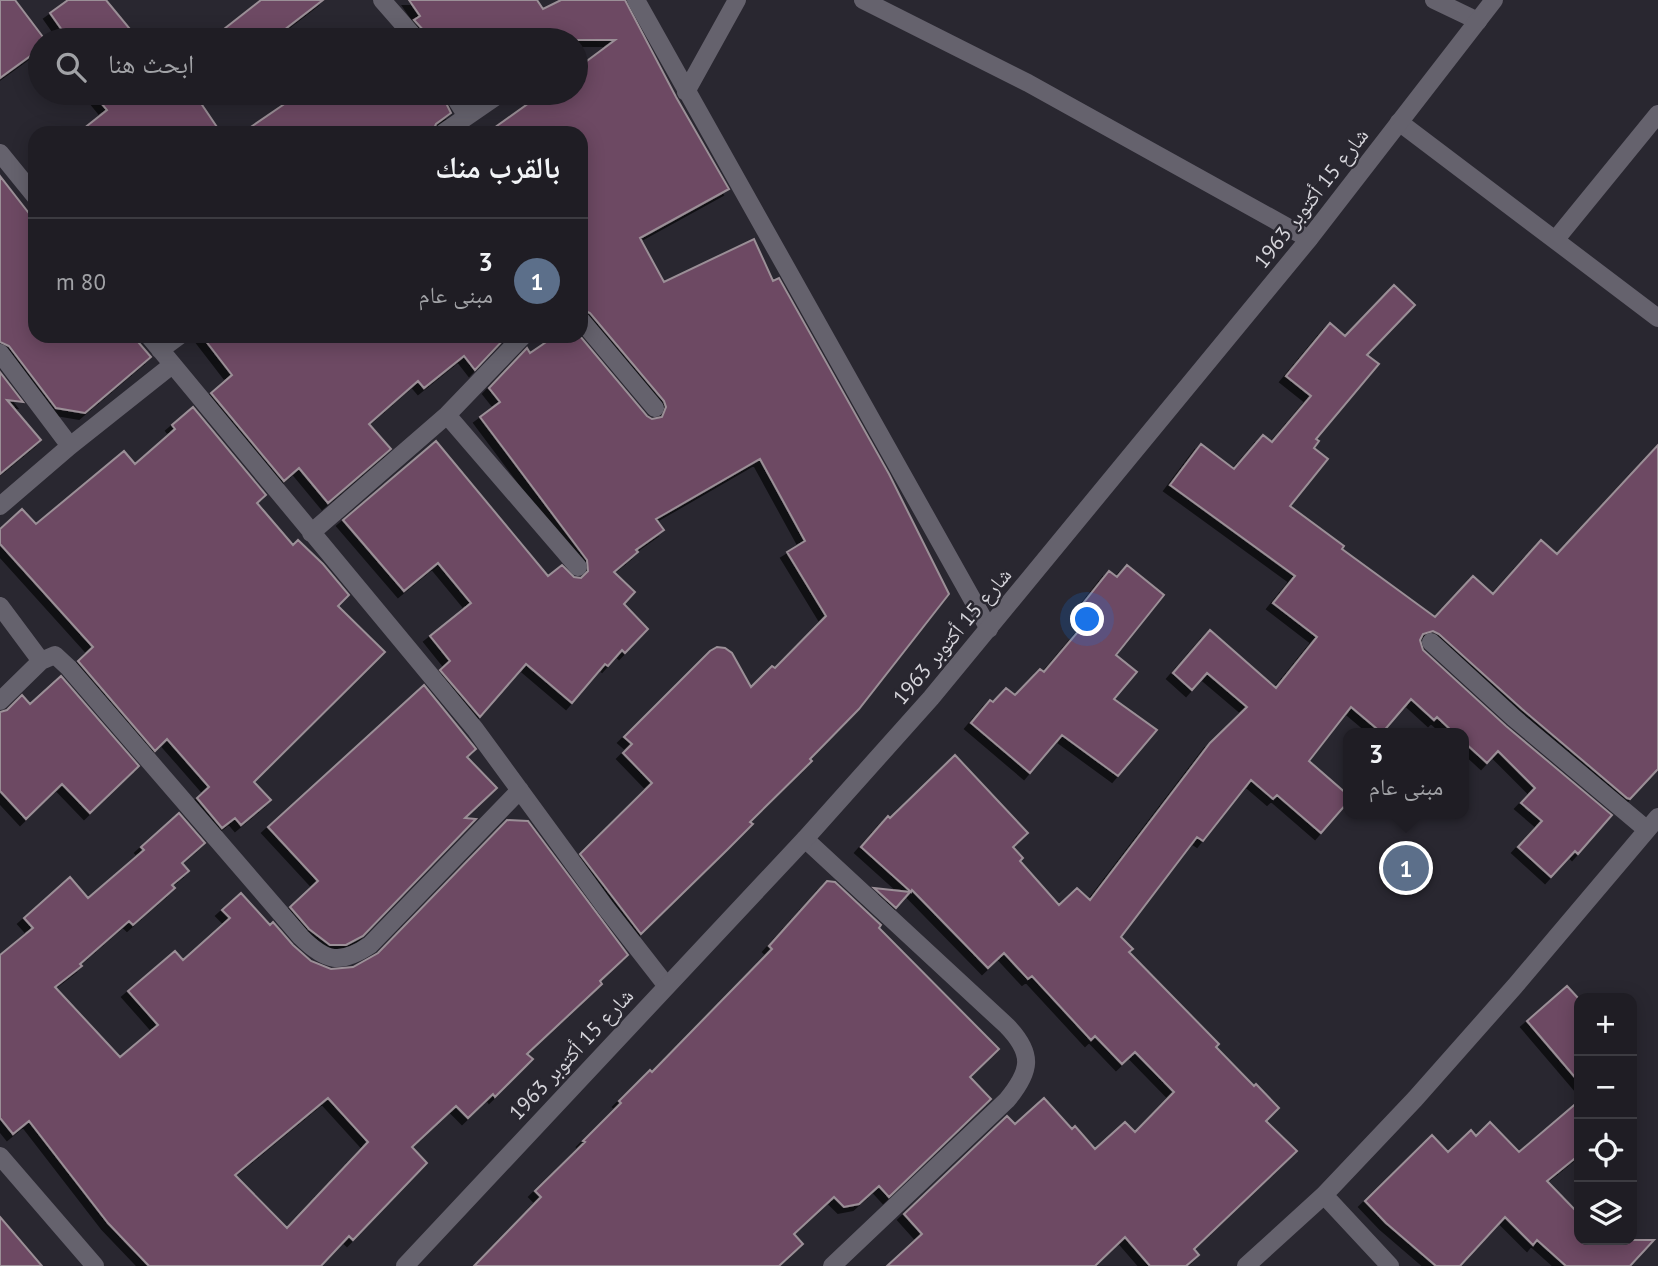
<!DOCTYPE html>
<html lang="ar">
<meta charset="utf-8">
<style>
body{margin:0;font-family:"PT Sans","Noto Naskh Arabic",sans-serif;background:#2c2a31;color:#f1f3f6;direction:rtl}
.controls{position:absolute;right:21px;bottom:21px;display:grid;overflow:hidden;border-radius:14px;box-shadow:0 4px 18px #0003}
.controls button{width:63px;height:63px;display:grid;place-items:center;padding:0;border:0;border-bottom:2px solid #3c3b41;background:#1f1d24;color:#f1f3f6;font:35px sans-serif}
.you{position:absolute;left:1088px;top:620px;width:24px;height:24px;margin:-18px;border:5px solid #fff;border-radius:50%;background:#1a73e8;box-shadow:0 0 0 10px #1a73e833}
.badge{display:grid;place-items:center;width:46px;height:46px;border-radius:50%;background:#8eb9fc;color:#fff;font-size:23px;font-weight:700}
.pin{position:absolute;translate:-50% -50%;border:4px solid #fff;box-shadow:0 2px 7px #0006}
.popup{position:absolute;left:1343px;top:728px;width:126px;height:91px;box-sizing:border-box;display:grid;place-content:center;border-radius:14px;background:#1f1d24;filter:drop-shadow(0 2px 5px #0005);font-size:23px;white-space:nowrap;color:#a1a2a6}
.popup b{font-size:26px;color:#f1f3f6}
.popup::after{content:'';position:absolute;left:50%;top:100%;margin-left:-14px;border:14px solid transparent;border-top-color:#1f1d24}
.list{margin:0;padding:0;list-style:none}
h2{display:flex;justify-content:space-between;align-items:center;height:91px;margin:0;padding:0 28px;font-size:30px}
h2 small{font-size:23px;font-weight:400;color:#a1a2a6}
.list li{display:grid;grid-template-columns:46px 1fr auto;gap:21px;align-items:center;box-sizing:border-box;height:126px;padding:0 28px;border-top:2px solid #3c3b41}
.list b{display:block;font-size:26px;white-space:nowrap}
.list p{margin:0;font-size:23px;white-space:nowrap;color:#a1a2a6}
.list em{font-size:23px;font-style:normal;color:#a1a2a6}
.icon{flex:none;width:38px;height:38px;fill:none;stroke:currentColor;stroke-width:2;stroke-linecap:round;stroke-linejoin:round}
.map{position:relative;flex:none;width:1658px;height:1266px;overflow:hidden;direction:ltr}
.search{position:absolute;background:#1f1d24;box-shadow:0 4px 18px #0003;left:28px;top:28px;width:560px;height:77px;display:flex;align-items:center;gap:18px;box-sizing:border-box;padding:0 24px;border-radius:38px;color:#a1a2a6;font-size:26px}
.panel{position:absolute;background:#1f1d24;box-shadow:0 4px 18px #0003;left:28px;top:126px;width:560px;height:217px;border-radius:21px;direction:rtl}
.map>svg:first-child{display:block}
.building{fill:#6d4a63;stroke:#9b8f97;stroke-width:2;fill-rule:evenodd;filter:url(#shadow)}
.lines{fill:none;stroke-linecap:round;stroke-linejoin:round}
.minor{stroke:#65626d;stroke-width:18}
.tertiary{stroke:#65626d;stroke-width:18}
.labels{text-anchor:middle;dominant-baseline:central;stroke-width:5;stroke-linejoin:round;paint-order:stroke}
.street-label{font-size:21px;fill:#d6d5db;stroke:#292730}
</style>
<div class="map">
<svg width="1658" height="1266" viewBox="0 0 1658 1266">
<defs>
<filter id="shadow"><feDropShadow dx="-6" dy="6" stdDeviation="0" flood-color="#0009"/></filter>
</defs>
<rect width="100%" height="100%" fill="#292730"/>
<path class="building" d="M 0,0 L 15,0 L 43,37 L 43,40 L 40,40 L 40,49 L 0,78 Z
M 68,0 L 106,0 L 139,40 L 69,40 L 50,13 Z
M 261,0 L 323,0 L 271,40 L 210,40 Z
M 409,0 L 537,0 L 543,9 L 561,0 L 625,0 L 676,97 L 729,189 L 640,238 L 664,282 L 754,239 L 773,281 L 779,278 L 889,474 L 949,594 L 859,709 L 810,759 L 812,761 L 750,822 L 753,824 L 727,850 L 641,934 L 580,854 L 652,783 L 623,753 L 632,744 L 624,737 L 710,651 L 717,647 L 725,648 L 732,653 L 751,687 L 772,666 L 775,668 L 826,616 L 787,552 L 805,541 L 760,459 L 656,519 L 664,530 L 636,550 L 638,552 L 614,572 L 635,592 L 624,604 L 648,629 L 625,653 L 622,650 L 608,666 L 605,664 L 572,703 L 526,664 L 480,717 L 440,670 L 450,661 L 430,636 L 471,603 L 438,563 L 404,591 L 343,520 L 436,441 L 548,576 L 562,565 L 574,577 L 581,578 L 588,571 L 587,560 L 480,417 L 500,402 L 489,388 L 527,348 L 530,353 L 555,336 L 580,336 L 647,416 L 652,419 L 662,417 L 666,407 L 664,401 L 590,313 L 581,309 L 581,133 L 487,133 L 543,93 L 576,93 L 576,69 L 615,40 L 428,40 L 426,33 L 414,20 L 420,16 Z
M 93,93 L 194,93 L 221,133 L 78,133 L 107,110 Z
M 311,93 L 441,93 L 451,113 L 436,124 L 432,133 L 242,133 L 299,94 L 303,99 Z
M 0,176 L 35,221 L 35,336 L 133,336 L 151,357 L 85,413 L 56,408 L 9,346 L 0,342 Z
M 1394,285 L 1415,305 L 1367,355 L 1379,364 L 1316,439 L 1319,441 L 1314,448 L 1328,459 L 1290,506 L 1344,546 L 1342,549 L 1435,617 L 1473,576 L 1493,594 L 1541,540 L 1557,554 L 1658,445 L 1658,769 L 1630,799 L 1627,798 L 1522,709 L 1439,634 L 1433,631 L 1423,634 L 1420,640 L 1423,650 L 1506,726 L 1612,815 L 1578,854 L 1575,851 L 1551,877 L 1518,847 L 1542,821 L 1521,803 L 1535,788 L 1498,751 L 1487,763 L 1464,742 L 1464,733 L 1454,733 L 1437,717 L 1434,720 L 1411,699 L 1382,733 L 1351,707 L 1309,761 L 1348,795 L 1348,802 L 1321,833 L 1277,795 L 1273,799 L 1251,780 L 1203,841 L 1197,837 L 1121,937 L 1133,949 L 1129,952 L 1219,1044 L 1216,1047 L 1254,1086 L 1256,1084 L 1279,1108 L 1266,1121 L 1297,1151 L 1194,1249 L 1199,1255 L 1186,1266 L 1150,1266 L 1125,1237 L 1095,1266 L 887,1266 L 922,1234 L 904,1214 L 1007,1116 L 1015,1124 L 1044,1098 L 1072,1129 L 1075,1126 L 1095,1149 L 1125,1122 L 1135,1132 L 1174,1092 L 1135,1052 L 1122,1064 L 1095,1036 L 1091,1040 L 1032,976 L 1028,979 L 1004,953 L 988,968 L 912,890 L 911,892 L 861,847 L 888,816 L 890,818 L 955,755 L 1028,833 L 1013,847 L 1023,858 L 1020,861 L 1059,905 L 1077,888 L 1090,900 L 1210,743 L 1247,707 L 1207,673 L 1192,690 L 1173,673 L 1210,630 L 1276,688 L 1317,637 L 1273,603 L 1295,576 L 1170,485 L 1201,444 L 1234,469 L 1263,435 L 1272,442 L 1311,396 L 1286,376 L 1330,323 L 1345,336 Z
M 202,336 L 507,336 L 475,370 L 464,356 L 424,388 L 418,381 L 369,424 L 391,449 L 328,503 L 299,468 L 284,481 L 211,393 L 232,375 Z
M 0,372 L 23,402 L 7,400 L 41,440 L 0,474 Z
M 193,407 L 266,495 L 257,503 L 293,545 L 298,540 L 323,564 L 349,595 L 338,606 L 385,652 L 254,782 L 271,800 L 241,825 L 235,818 L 222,828 L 197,798 L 209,787 L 167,739 L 155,751 L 78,661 L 93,647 L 0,544 L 0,529 L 22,509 L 36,524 L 124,451 L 135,464 L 175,429 L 172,425 Z
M 1127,565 L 1164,595 L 1116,655 L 1137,672 L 1114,699 L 1157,730 L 1118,776 L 1062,735 L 1030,773 L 971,723 L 990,700 L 993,702 L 1006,688 L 1015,695 L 1040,669 L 1044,672 L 1088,620 L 1077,611 L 1109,571 L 1117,577 Z
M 61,676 L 139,766 L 90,813 L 62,784 L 26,819 L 0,791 L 0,712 L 7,710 L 22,695 L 30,704 Z
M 424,685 L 476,749 L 467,757 L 497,788 L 465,818 L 476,819 L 363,936 L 346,945 L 330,945 L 309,929 L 290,907 L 318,881 L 268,827 Z
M 179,813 L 205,843 L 182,863 L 189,871 L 172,885 L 175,888 L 133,925 L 129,921 L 80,964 L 82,966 L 55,987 L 120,1057 L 158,1025 L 128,991 L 175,951 L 183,960 L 230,918 L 222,910 L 241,893 L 270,925 L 273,922 L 293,945 L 311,961 L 331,969 L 353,967 L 378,953 L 507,820 L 528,821 L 628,955 L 600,981 L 602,984 L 527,1054 L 533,1059 L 495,1097 L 493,1094 L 468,1118 L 456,1106 L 412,1147 L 427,1163 L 353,1240 L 349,1236 L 321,1266 L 149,1266 L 108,1223 L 29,1121 L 13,1134 L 0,1118 L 0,955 L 33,928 L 24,918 L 70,877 L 88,898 L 144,850 L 141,847 ZM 328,1098 L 368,1142 L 287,1228 L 235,1175 Z
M 827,881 L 835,882 L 881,925 L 879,928 L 999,1049 L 970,1077 L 991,1099 L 889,1197 L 879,1186 L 859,1204 L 844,1207 L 834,1197 L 794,1234 L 803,1244 L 779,1266 L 474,1266 L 541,1197 L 535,1191 L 585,1142 L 583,1141 L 621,1103 L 619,1101 L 650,1070 L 652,1072 L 772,949 L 769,946 Z
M 874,888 L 910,892 L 896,908 Z
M 1567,986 L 1579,999 L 1579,1082 L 1527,1021 Z
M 1579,1101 L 1579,1155 L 1547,1181 L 1579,1214 L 1579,1240 L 1654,1240 L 1630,1266 L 1566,1266 L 1537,1240 L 1533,1245 L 1505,1217 L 1460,1266 L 1436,1266 L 1386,1223 L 1365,1201 L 1432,1135 L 1448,1152 L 1471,1130 L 1476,1136 L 1490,1122 L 1519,1152 Z
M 0,1217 L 42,1266 L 0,1266 Z"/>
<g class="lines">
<path class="minor" d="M 382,0 L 417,40
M 636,0 L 989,629
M 863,0 L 1028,83 L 1309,239
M 1434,0 L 1478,21
M 686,92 L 737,0
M 452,93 L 466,115
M 1399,122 L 1658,318
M 443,133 L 501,93
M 0,153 L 35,196
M 1556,239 L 1658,114
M 581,320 L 655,408
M 149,336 L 475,729 L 606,908 L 666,985
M 160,350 L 179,336
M 0,353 L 70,446
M 447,415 L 578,567
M 0,506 L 70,446 L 172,365
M 311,533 L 447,415 L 523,336
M 0,606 L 41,661 L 55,655 L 69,668 L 301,937 C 326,962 340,965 370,945 L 520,790
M 1431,642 L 1514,718 L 1646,829
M 0,701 L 41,661
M 805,839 L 1007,1026 C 1034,1054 1031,1071 1007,1100 L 832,1266
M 1324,1195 L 1390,1266
M 1246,1266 L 1324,1195 L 1415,1099 L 1515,986 L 1658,817"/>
<path class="tertiary" d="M 0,1156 L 95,1266
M 405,1266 L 805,839 L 931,698 L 1309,239 L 1494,0"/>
</g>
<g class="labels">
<g class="street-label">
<text transform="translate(1311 198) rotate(-52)">شارع 15 أكتوبر 1963</text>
<text transform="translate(952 636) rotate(-50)">شارع 15 أكتوبر 1963</text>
<text transform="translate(571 1054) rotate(-47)">شارع 15 أكتوبر 1963</text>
</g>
</g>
</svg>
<div class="controls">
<button>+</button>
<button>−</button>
<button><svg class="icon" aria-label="locate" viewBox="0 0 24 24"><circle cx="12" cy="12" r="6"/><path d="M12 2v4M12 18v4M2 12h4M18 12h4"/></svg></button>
<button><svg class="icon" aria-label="layers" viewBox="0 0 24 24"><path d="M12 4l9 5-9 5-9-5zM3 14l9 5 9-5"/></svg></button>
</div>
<div class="you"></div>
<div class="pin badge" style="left:1406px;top:868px;background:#5c6f8a">1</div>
<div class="popup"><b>3</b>مبنى عام</div>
<div class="search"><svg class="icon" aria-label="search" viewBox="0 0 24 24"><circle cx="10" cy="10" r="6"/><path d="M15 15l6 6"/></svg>ابحث هنا</div>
<section class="panel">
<h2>بالقرب منك<small></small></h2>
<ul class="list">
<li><span class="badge" style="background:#5c6f8a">1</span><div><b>3</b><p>مبنى عام</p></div><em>80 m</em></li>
</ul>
</section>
</div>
